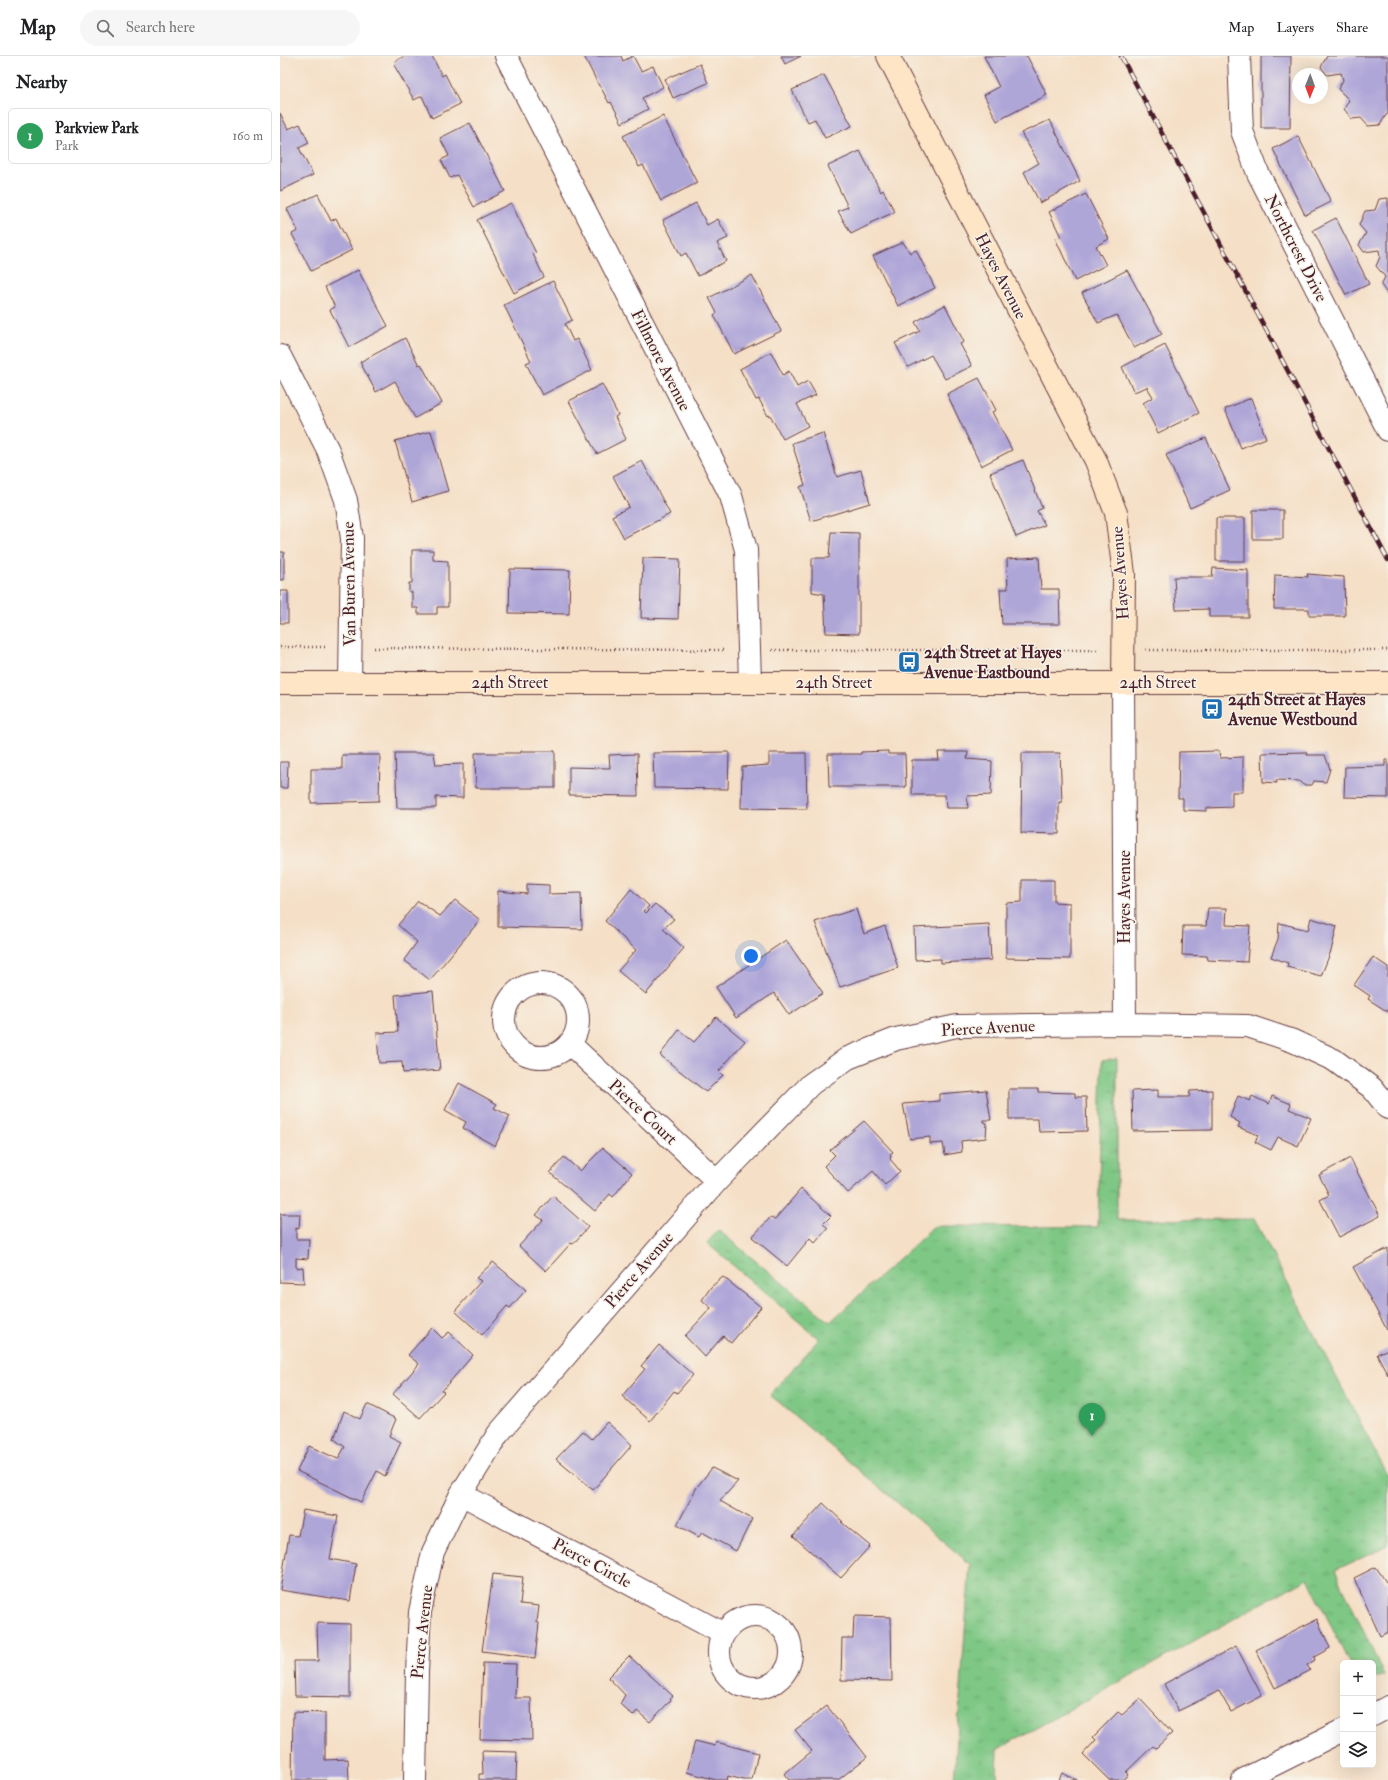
<!DOCTYPE html>
<meta charset="utf-8">
<style>
body{margin:0;font-family:"IM FELL Double Pica",serif;background:#f6f6f6;color:#202124}
.controls{position:absolute;right:12px;bottom:12px;display:grid;overflow:hidden;border-radius:6px;box-shadow:0 4px 16px #0002}
.controls button{width:36px;height:36px;display:grid;place-items:center;padding:0;border:0;border-bottom:1px solid #e0e0e0;background:#fff;color:#202124;font:20px sans-serif}
.compass{position:absolute;left:1012px;top:12px;width:36px;height:36px;border-radius:50%;background:#fff;box-shadow:0 4px 16px #0002;rotate:181deg}
.you{position:absolute;left:471px;top:900px;width:14px;height:14px;margin:-10px;border:3px solid #fff;border-radius:50%;background:#1a73e8;box-shadow:0 0 0 6px #1a73e833}
.badge{display:grid;place-items:center;width:26px;height:26px;border-radius:50%;background:#0f766e;color:#fff;font-size:13px;font-weight:700}
.pin{position:absolute;translate:-50% -33px;filter:drop-shadow(0 1px 2px #0008)}
.pin::after{content:'';position:absolute;top:21px;width:14px;height:12px;background:inherit;clip-path:polygon(0 0,100% 0,50% 100%)}
.list{margin:0;padding:0;list-style:none}
h2{display:flex;justify-content:space-between;align-items:center;height:52px;margin:0;padding:0 16px;font-size:17px}
h2 small{font-size:13px;font-weight:400;color:#757577}
.list li{display:grid;grid-template-columns:26px 1fr auto;gap:12px;align-items:center;box-sizing:border-box;height:56px;margin:0 8px 8px;padding:0 8px;border:1px solid #e0e0e0;border-radius:6px}
.list b{display:block;font-size:15px;white-space:nowrap}
.list p{margin:0;font-size:13px;white-space:nowrap;color:#757577}
.list em{font-size:13px;font-style:normal;color:#757577}
.icon{flex:none;width:22px;height:22px;fill:none;stroke:currentColor;stroke-width:2;stroke-linecap:round;stroke-linejoin:round}
.map{position:relative;flex:none;width:1108px;height:1724px;overflow:hidden}
header{display:flex;align-items:center;gap:24px;box-sizing:border-box;height:56px;padding:0 20px;background:#fff;border-bottom:1px solid #e0e0e0}
header strong{font-size:19px}
nav{display:flex;gap:22px;margin-inline-start:auto;font-size:14px}
.search{width:280px;height:36px;background:#f6f6f6;display:flex;align-items:center;gap:10px;box-sizing:border-box;padding:0 14px;border-radius:22px;color:#757577;font-size:15px}
main{display:flex}
aside{flex:1;background:#fff}
.map>svg:first-child{display:block}
.park{fill:url(#park-tufts);stroke:#647358}
.building{fill:#afa6d8}
.lines{fill:none;stroke-linecap:round;stroke-linejoin:round}
.street-casing{stroke:#643c42;stroke-width:24}
.secondary-casing{stroke:#643c42;stroke-width:24}
.path{stroke:#643c42;stroke-width:2.5;stroke-dasharray:1 3;stroke-linecap:butt}
.street{stroke:#fff;stroke-width:22}
.secondary{stroke:#fde5c5;stroke-width:22}
.rail-casing{stroke:#4a1f2b;stroke-width:4.5}
.rail{stroke:#f7f3e8;stroke-width:3;stroke-dasharray:9;stroke-linecap:butt}
.labels{text-anchor:middle;dominant-baseline:central;stroke-width:3;stroke-linejoin:round;paint-order:stroke}
.street-label{font-size:17px;fill:#4a1f2b;stroke:#f7f3e8}
.poi-label{font-size:17px;font-weight:bold;fill:#4a1f2b;stroke:#f7f3e8;text-anchor:start}
</style>
<header>
<strong>Map</strong>
<div class="search"><svg class="icon" aria-label="search" viewBox="0 0 24 24"><circle cx="10" cy="10" r="6"/><path d="M15 15l6 6"/></svg>Search here</div>
<nav><a>Map</a><a>Layers</a><a>Share</a></nav>
</header>
<main>
<aside>
<h2>Nearby<small></small></h2>
<ul class="list">
<li><span class="badge" style="background:#2e9e5b">1</span><div><b>Parkview Park</b><p>Park</p></div><em>160 m</em></li>
</ul>
</aside>
<div class="map">
<svg width="1108" height="1724" viewBox="0 0 1108 1724">
<defs>
<pattern id="park-tufts" width="24" height="20" patternUnits="userSpaceOnUse"><rect width="24" height="20" fill="#7ec784"/><path d="M3 7l-1-3M5 7V3M7 7l1-3M15 17l-1-3M17 17v-4M19 17l1-3" fill="none" stroke="#6eaa72"/></pattern>
</defs>
<rect width="100%" height="100%" fill="#f7f3e8"/>
<filter id="ink" filterUnits="userSpaceOnUse"><feTurbulence type="fractalNoise" baseFrequency=".025" numOctaves="2"/><feDisplacementMap in="SourceGraphic" scale="8" xChannelSelector="R" yChannelSelector="G"/><feConvolveMatrix kernelMatrix="1 2 1 2 8 2 1 2 1" color-interpolation-filters="sRGB"/></filter>
<filter id="wash" filterUnits="userSpaceOnUse"><feTurbulence type="fractalNoise" baseFrequency=".012" numOctaves="4" result="noise"/><feDisplacementMap in="SourceGraphic" scale="16" xChannelSelector="R" yChannelSelector="G"/><feGaussianBlur stdDeviation="0.9" result="paint"/><feColorMatrix in="noise" values="0 0 0 0 0 0 0 0 0 0 0 0 0 0 0 0 0 1.4 0 .05"/><feComposite in="paint" operator="in"/></filter>
<g filter="url(#wash)">
<rect width="100%" height="100%" fill="#f5dfc6"/>
<path class="park" d="M 837,1002 L 837,1164 L 974,1163 L 1108,1420 L 1108,1490 L 1055,1514 L 1104,1619 L 1093,1624 L 1093,1607 L 1069,1607 L 1028,1522 L 718,1693 L 717,1724 L 674,1724 L 690,1508 L 490,1339 L 539,1283 L 427,1187 L 438,1174 L 550,1266 L 655,1170 L 818,1171 L 822,1004 Z"/>
<g id="blocks">
<path class="building" d="M 125,0 L 152,0 L 162,20 L 165,18 L 180,48 L 152,62 L 142,40 L 134,44 L 114,9 L 116,8 L 115,5 Z
M 304,0 L 341,0 L 343,5 L 353,0 L 361,15 L 373,10 L 383,31 L 362,42 L 368,53 L 342,67 L 331,46 L 329,47 L 320,30 L 319,30 Z
M 501,0 L 521,0 L 505,8 Z
M 704,0 L 747,0 L 767,39 L 717,65 L 704,39 L 719,31 Z
M 981,0 L 1011,0 L 1010,72 L 981,72 Z
M 1047,0 L 1108,0 L 1108,58 L 1106,59 L 1100,69 L 1088,70 L 1081,62 L 1072,63 L 1064,53 L 1069,44 L 1058,33 L 1063,24 L 1061,17 L 1047,19 L 1041,11 Z
M 420,8 L 428,27 L 393,42 L 385,23 Z
M 544,19 L 572,70 L 545,82 L 535,63 L 528,66 L 512,34 Z
M 0,57 L 8,73 L 20,68 L 29,87 L 19,92 L 33,119 L 0,135 Z
M 383,60 L 417,127 L 381,145 L 363,109 L 359,111 L 343,80 Z
M 770,64 L 800,125 L 760,147 L 744,116 L 759,107 L 741,77 Z
M 190,67 L 225,135 L 194,151 L 177,119 L 170,122 L 161,104 L 169,100 L 160,82 Z
M 1018,80 L 1051,146 L 1025,159 L 993,93 Z
M 580,95 L 601,136 L 603,134 L 615,156 L 590,167 L 591,168 L 571,178 L 558,155 L 568,151 L 548,110 Z
M 38,138 L 51,165 L 56,162 L 72,194 L 31,215 L 12,178 L 18,175 L 7,153 Z
M 806,138 L 829,183 L 816,190 L 826,209 L 795,225 L 775,182 L 781,181 L 769,156 Z
M 1108,142 L 1108,239 L 1101,229 L 1105,221 L 1096,210 L 1100,201 L 1099,194 L 1084,196 L 1079,189 L 1086,177 L 1079,169 L 1085,155 L 1095,154 L 1099,143 Z
M 231,147 L 256,197 L 253,198 L 264,221 L 234,237 L 197,164 Z
M 416,147 L 427,169 L 438,163 L 448,182 L 437,187 L 446,205 L 418,220 L 406,197 L 401,200 L 383,164 Z
M 1056,162 L 1089,228 L 1066,239 L 1033,174 Z
M 623,186 L 630,197 L 636,194 L 655,232 L 618,250 L 593,200 Z
M 78,214 L 108,270 L 69,291 L 50,254 L 55,251 L 45,231 Z
M 847,214 L 882,278 L 854,292 L 837,259 L 818,267 L 802,237 Z
M 472,219 L 501,275 L 454,298 L 434,259 L 437,257 L 429,242 Z
M 273,225 L 292,264 L 285,268 L 293,285 L 297,283 L 312,314 L 262,339 L 246,307 L 251,305 L 224,249 Z
M 665,249 L 684,286 L 680,288 L 692,310 L 665,323 L 651,299 L 628,311 L 615,287 L 640,275 L 635,266 Z
M 125,282 L 139,309 L 141,308 L 162,347 L 135,362 L 115,325 L 96,336 L 80,306 Z
M 885,289 L 919,357 L 878,377 L 863,347 L 873,341 L 867,331 L 854,336 L 842,311 Z
M 491,296 L 503,319 L 509,315 L 517,331 L 528,325 L 536,339 L 517,348 L 528,370 L 503,383 L 490,359 L 488,360 L 479,343 L 476,344 L 460,313 Z
M 699,322 L 716,354 L 712,356 L 732,394 L 701,410 L 667,338 Z
M 322,328 L 338,359 L 335,361 L 346,383 L 317,398 L 289,345 Z
M 971,342 L 986,382 L 961,392 L 945,353 Z
M 151,375 L 168,435 L 132,446 L 115,385 Z
M 543,377 L 557,421 L 581,414 L 590,447 L 531,465 L 520,431 L 525,429 L 512,387 Z
M 926,382 L 950,434 L 910,452 L 886,399 Z
M 743,404 L 762,452 L 757,455 L 765,469 L 736,481 L 710,417 Z
M 362,405 L 390,458 L 344,482 L 332,460 L 349,451 L 333,420 Z
M 973,454 L 1003,454 L 1003,483 L 973,483 Z
M 936,462 L 965,462 L 965,505 L 936,505 Z
M 551,476 L 579,477 L 579,578 L 546,577 L 544,538 L 532,536 L 532,502 L 549,502 Z
M 132,494 L 153,494 L 153,504 L 168,505 L 168,551 L 157,551 L 157,558 L 138,558 L 138,552 L 132,552 L 132,536 L 129,536 L 129,527 L 132,527 Z
M 0,496 L 4,496 L 4,524 L 0,524 Z
M 759,501 L 761,533 L 779,533 L 780,568 L 722,568 L 720,533 L 728,533 L 727,503 Z
M 363,502 L 400,503 L 398,563 L 361,562 Z
M 933,512 L 968,514 L 968,561 L 929,561 L 929,553 L 896,554 L 894,521 L 932,521 Z
M 230,513 L 290,514 L 289,558 L 229,557 Z
M 1027,518 L 1064,521 L 1065,560 L 1029,560 L 1029,553 L 994,553 L 995,519 L 1028,521 Z
M 0,535 L 8,535 L 8,567 L 0,567 Z
M 241,695 L 275,695 L 275,732 L 196,732 L 195,697 L 241,697 Z
M 608,695 L 608,698 L 625,698 L 626,731 L 549,731 L 548,698 L 581,698 L 581,696 Z
M 939,695 L 940,702 L 963,701 L 963,736 L 952,736 L 952,751 L 926,752 L 926,755 L 903,754 L 903,742 L 898,742 L 899,696 Z
M 449,696 L 448,733 L 374,732 L 373,697 Z
M 658,696 L 688,696 L 687,703 L 712,705 L 711,739 L 687,740 L 688,752 L 666,752 L 665,739 L 632,739 L 632,704 L 659,704 Z
M 1026,696 L 1027,699 L 1045,699 L 1050,713 L 1046,726 L 1034,725 L 1032,729 L 1023,729 L 1019,725 L 996,724 L 997,727 L 983,726 L 982,697 Z
M 115,697 L 154,697 L 156,709 L 183,708 L 183,742 L 156,741 L 156,752 L 117,752 Z
M 489,697 L 526,697 L 527,753 L 461,752 L 462,711 L 489,709 Z
M 742,697 L 780,697 L 782,746 L 779,746 L 779,778 L 741,777 Z
M 357,698 L 358,740 L 289,739 L 289,711 L 330,712 L 329,699 Z
M 62,699 L 100,699 L 99,745 L 31,747 L 31,713 L 62,713 Z
M 1105,704 L 1108,704 L 1108,742 L 1064,741 L 1065,711 L 1105,710 Z
M 0,706 L 8,706 L 7,732 L 0,732 Z
M 742,824 L 774,824 L 774,846 L 790,847 L 790,903 L 726,902 L 726,847 L 742,846 Z
M 247,828 L 269,829 L 269,838 L 301,837 L 302,873 L 218,871 L 218,835 L 247,838 Z
M 351,833 L 369,850 L 364,855 L 366,857 L 375,848 L 394,863 L 383,873 L 404,892 L 366,938 L 338,915 L 356,894 L 325,865 Z
M 175,844 L 200,864 L 150,924 L 124,904 L 137,886 L 118,869 L 138,845 L 160,860 Z
M 928,852 L 947,852 L 946,869 L 970,870 L 967,906 L 928,904 L 927,900 L 902,899 L 903,870 L 926,870 Z
M 576,853 L 584,878 L 605,870 L 618,912 L 560,931 L 535,866 Z
M 1031,862 L 1057,870 L 1051,895 L 1041,920 L 1007,911 L 1008,907 L 991,901 L 998,883 L 999,867 L 1028,874 Z
M 709,868 L 711,904 L 661,907 L 661,903 L 635,904 L 634,872 Z
M 506,884 L 543,937 L 509,959 L 494,937 L 456,962 L 436,931 Z
M 1093,901 L 1108,911 L 1108,956 L 1088,943 L 1090,940 L 1074,929 Z
M 153,935 L 160,1014 L 123,1017 L 122,1006 L 99,1007 L 97,977 L 118,976 L 115,939 Z
M 436,961 L 465,985 L 439,1015 L 443,1019 L 426,1036 L 380,999 L 399,974 L 414,986 Z
M 179,1027 L 217,1048 L 214,1052 L 230,1060 L 215,1090 L 183,1072 L 186,1066 L 165,1054 Z
M 729,1033 L 758,1033 L 758,1036 L 795,1037 L 795,1041 L 806,1041 L 807,1075 L 759,1076 L 758,1063 L 729,1063 Z
M 706,1034 L 711,1064 L 704,1064 L 704,1066 L 707,1067 L 706,1082 L 681,1085 L 682,1096 L 665,1099 L 663,1087 L 650,1088 L 650,1081 L 630,1083 L 623,1048 L 659,1045 L 659,1038 Z
M 878,1034 L 878,1041 L 909,1041 L 910,1035 L 932,1034 L 932,1074 L 853,1075 L 852,1035 Z
M 958,1040 L 970,1045 L 972,1040 L 989,1048 L 992,1040 L 1011,1048 L 1009,1053 L 1031,1062 L 1018,1090 L 998,1081 L 991,1094 L 975,1086 L 978,1079 L 958,1071 L 960,1067 L 950,1061 Z
M 584,1065 L 613,1096 L 610,1098 L 611,1100 L 610,1103 L 620,1115 L 605,1129 L 593,1115 L 568,1137 L 544,1110 L 555,1099 L 550,1094 Z
M 323,1092 L 352,1117 L 333,1141 L 330,1138 L 315,1155 L 270,1117 L 284,1101 L 300,1115 Z
M 1070,1102 L 1100,1160 L 1059,1181 L 1040,1144 L 1049,1139 L 1039,1119 Z
M 521,1133 L 551,1160 L 543,1168 L 548,1172 L 535,1187 L 530,1182 L 507,1210 L 472,1181 L 491,1161 L 495,1163 Z
M 273,1140 L 308,1171 L 293,1188 L 291,1187 L 266,1215 L 239,1190 L 263,1164 L 256,1159 Z
M 0,1158 L 20,1158 L 19,1173 L 16,1172 L 16,1183 L 29,1183 L 28,1203 L 16,1202 L 16,1212 L 23,1211 L 24,1227 L 0,1226 Z
M 1108,1192 L 1108,1274 L 1107,1274 L 1073,1211 Z
M 213,1206 L 246,1234 L 230,1252 L 227,1250 L 202,1279 L 175,1255 L 201,1225 L 196,1222 Z
M 443,1221 L 481,1251 L 451,1287 L 443,1280 L 425,1301 L 405,1280 L 431,1252 L 422,1244 L 431,1231 Z
M 152,1272 L 162,1282 L 169,1276 L 193,1299 L 162,1335 L 164,1336 L 140,1362 L 113,1338 L 139,1308 L 128,1299 Z
M 379,1289 L 413,1319 L 397,1337 L 394,1335 L 370,1365 L 342,1340 L 365,1313 L 361,1310 Z
M 1108,1293 L 1108,1319 L 1097,1298 Z
M 87,1348 L 116,1363 L 109,1380 L 121,1386 L 105,1420 L 97,1415 L 81,1446 L 17,1415 L 29,1390 L 58,1403 L 65,1391 L 54,1383 L 64,1355 L 80,1363 Z
M 327,1366 L 352,1389 L 313,1434 L 276,1403 L 303,1375 L 312,1383 Z
M 432,1412 L 458,1425 L 440,1445 L 472,1463 L 456,1495 L 422,1476 L 419,1481 L 397,1469 L 417,1431 Z
M 543,1447 L 563,1466 L 561,1466 L 590,1490 L 561,1522 L 513,1480 Z
M 23,1454 L 58,1460 L 50,1503 L 76,1508 L 70,1545 L 0,1534 L 9,1479 L 18,1480 Z
M 1096,1511 L 1106,1526 L 1108,1525 L 1108,1576 L 1100,1580 L 1074,1522 Z
M 213,1518 L 243,1521 L 240,1548 L 259,1550 L 257,1566 L 259,1567 L 255,1602 L 202,1595 Z
M 574,1560 L 611,1561 L 612,1625 L 561,1624 L 562,1582 L 573,1582 Z
M 1037,1563 L 1050,1592 L 1034,1601 L 1035,1604 L 1027,1609 L 1030,1614 L 995,1632 L 976,1594 Z
M 37,1567 L 70,1568 L 70,1641 L 15,1640 L 14,1605 L 38,1605 Z
M 956,1590 L 982,1640 L 951,1656 L 939,1635 L 898,1655 L 884,1628 Z
M 349,1600 L 393,1640 L 390,1642 L 391,1644 L 370,1666 L 357,1655 L 353,1660 L 340,1648 L 345,1639 L 328,1621 Z
M 203,1607 L 236,1608 L 235,1642 L 251,1642 L 252,1684 L 200,1683 Z
M 860,1643 L 892,1677 L 876,1692 L 873,1690 L 846,1716 L 848,1719 L 842,1724 L 829,1724 L 803,1698 L 816,1684 L 813,1681 L 838,1656 L 842,1659 Z
M 547,1650 L 587,1701 L 558,1724 L 509,1724 L 504,1718 L 532,1695 L 515,1674 Z
M 13,1656 L 45,1657 L 45,1704 L 68,1703 L 69,1724 L 12,1724 Z
M 415,1685 L 435,1690 L 436,1686 L 478,1697 L 472,1724 L 464,1724 L 448,1720 L 447,1724 L 436,1724 L 407,1716 Z
M 202,1695 L 237,1696 L 236,1724 L 199,1724 L 199,1718 L 203,1718 Z
M 782,1717 L 797,1724 L 779,1724 Z"/>
</g>
</g>
<g filter="url(#ink)">
<use href="#blocks" fill-opacity="0" stroke="#643c42" stroke-width="1"/>
<g class="lines">
<g class="street-casing">
<path id="street" d="M 226,0 L 451,440 L 466,494 L 470,626
M 959,0 L 962,75 L 978,117 L 1108,374
M 0,300 L 48,394 L 66,444 L 72,482 L 70,627
M 843,626 L 845,968
M224 964a37 37 0 1 1 74 0a37 37 0 1 1-74 0Z
M 290,988 L 437,1125
M 181,1438 L 442,1577
M439 1596a36 36 0 1 1 72 0a36 36 0 1 1-72 0Z
M 1093,1659 L 1108,1651
M 135,1724 L 137,1616 L 140,1556 L 153,1496 L 181,1438 L 218,1378 L 437,1125 L 531,1028 L 568,1002 L 616,983 L 677,970 L 845,968 L 968,970 L 1013,985 L 1054,1004 L 1092,1032 L 1108,1052
M 963,1724 L 1063,1674"/>
</g>
<g class="secondary-casing">
<path id="secondary" d="M 608,0 L 816,405 L 836,457 L 844,518 L 843,626
M 0,627 L 1108,627"/>
</g>
<path class="path" d="M 0,591 L 47,591
M 94,592 L 445,594
M 492,594 L 819,594
M 866,594 L 1108,594"/>
<use href="#street" class="street"/>
<use href="#secondary" class="secondary"/>
<g class="rail-casing">
<path id="rail" d="M 841,0 L 1108,504"/>
</g>
<use href="#rail" class="rail"/>
</g>
</g>
<defs>
<g id="bus-square" transform="scale(1.15)"><rect x="-9" y="-9" width="18" height="18" rx="4" fill="#1f6fb2" stroke="#f7f3e8"/><path d="M-5-6H5V4H4V6H2V4H-2V6H-4V4H-5ZM-3.5-4V0h7V-4ZM-3.5 1.2v1.5H-2V1.2ZM2 1.2v1.5H3.5V1.2Z" fill="#fff"/></g>
</defs>
<g fill-rule="evenodd">
<use href="#bus-square" x="629" y="606"/>
<use href="#bus-square" x="932" y="653"/>
</g>
<g class="labels">
<g class="street-label">
<text transform="translate(1016 192) rotate(63)">Northcrest Drive</text>
<text transform="translate(721 220) rotate(63)">Hayes Avenue</text>
<text transform="translate(381 304) rotate(63)">Fillmore Avenue</text>
<text transform="translate(840 517) rotate(-94)">Hayes Avenue</text>
<text transform="translate(69 528) rotate(-91)">Van Buren Avenue</text>
<text x="230" y="626">24th Street</text>
<text x="554" y="626">24th Street</text>
<text x="878" y="626">24th Street</text>
<text transform="translate(844 841) rotate(-90)">Hayes Avenue</text>
<text transform="translate(708 972) rotate(-3)">Pierce Avenue</text>
<text transform="translate(363 1056) rotate(43)">Pierce Court</text>
<text transform="translate(359 1214) rotate(-49)">Pierce Avenue</text>
<text transform="translate(312 1507) rotate(28)">Pierce Circle</text>
<text transform="translate(142 1576) rotate(-84)">Pierce Avenue</text>
</g>
<g class="poi-label">
<text x="644" y="596">24th Street at Hayes<tspan x="644" dy="20">Avenue Eastbound</tspan></text>
<text x="948" y="643">24th Street at Hayes<tspan x="948" dy="20">Avenue Westbound</tspan></text>
</g>
</g>
</svg>
<div class="controls">
<button>+</button>
<button>−</button>
<button><svg class="icon" aria-label="layers" viewBox="0 0 24 24"><path d="M12 4l9 5-9 5-9-5zM3 14l9 5 9-5"/></svg></button>
</div>
<svg class="compass" viewBox="-18 -18 36 36"><path d="M0-13l5 13h-10z" fill="#e53935"/><path d="M0 13l5-13h-10z" fill="#757577"/></svg>
<div class="you"></div>
<div class="pin badge" style="left:812px;top:1380px;background:#2e9e5b">1</div>
</div>
</main>
